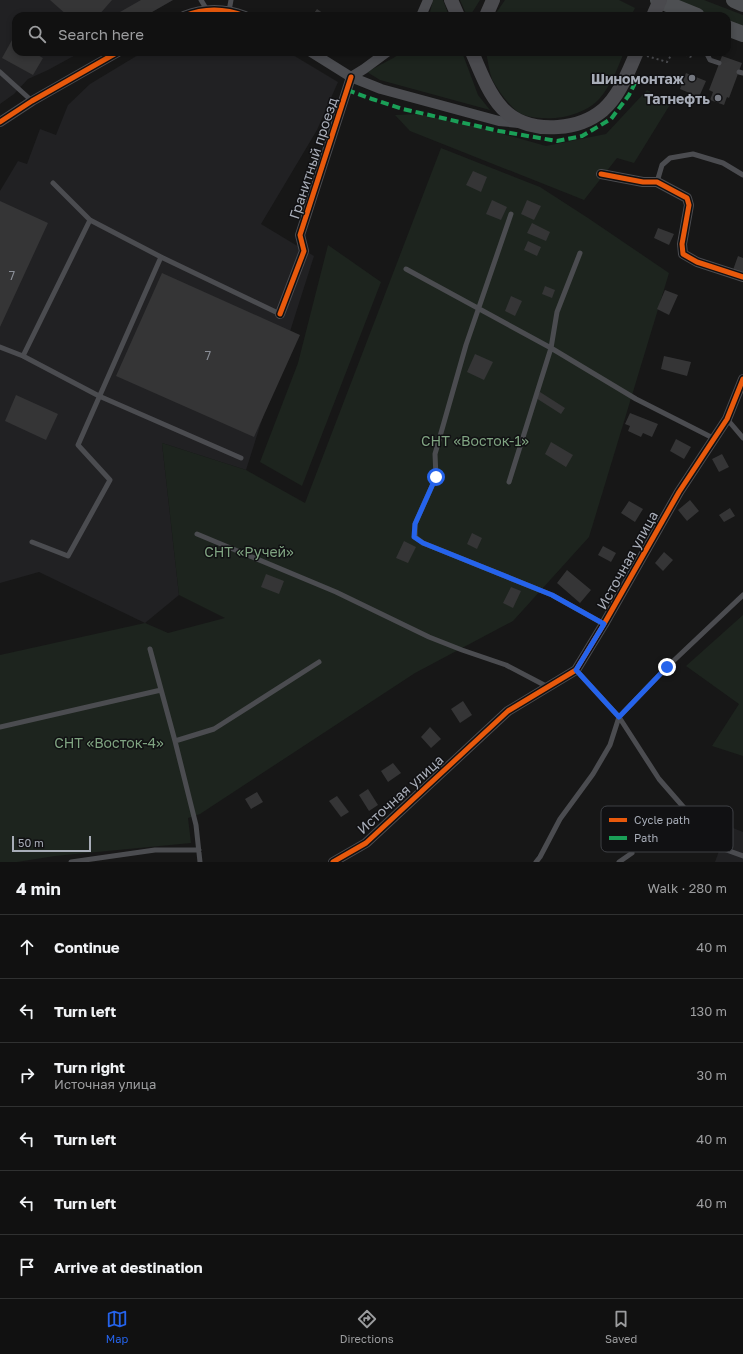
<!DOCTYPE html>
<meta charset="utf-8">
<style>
body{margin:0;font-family:"Golos Text",sans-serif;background:#1e1f1f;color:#f1f3f6}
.scale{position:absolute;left:12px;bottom:10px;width:79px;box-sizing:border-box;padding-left:4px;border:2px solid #a8adb8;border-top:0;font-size:11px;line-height:14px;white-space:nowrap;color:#a8adb8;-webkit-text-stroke:3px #111113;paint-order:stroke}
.stop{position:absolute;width:12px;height:12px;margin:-9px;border:3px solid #2563eb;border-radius:50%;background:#fff}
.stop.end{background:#2563eb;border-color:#fff;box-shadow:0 1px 4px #0008}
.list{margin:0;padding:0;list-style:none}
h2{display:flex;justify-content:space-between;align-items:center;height:52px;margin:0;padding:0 16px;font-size:17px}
h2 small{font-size:13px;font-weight:400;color:#9c9d9f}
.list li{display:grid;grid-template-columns:26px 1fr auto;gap:12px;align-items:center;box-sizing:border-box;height:64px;padding:0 16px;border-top:1px solid #303131}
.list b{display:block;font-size:15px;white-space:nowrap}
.list p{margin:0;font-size:13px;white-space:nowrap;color:#9c9d9f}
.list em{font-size:13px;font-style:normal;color:#9c9d9f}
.icon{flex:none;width:22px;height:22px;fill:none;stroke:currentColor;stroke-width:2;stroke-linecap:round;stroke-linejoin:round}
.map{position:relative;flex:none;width:743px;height:862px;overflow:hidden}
.search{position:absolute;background:#111;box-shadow:0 2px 6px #0003;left:12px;right:12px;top:12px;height:44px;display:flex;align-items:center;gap:10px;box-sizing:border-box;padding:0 14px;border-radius:12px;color:#9c9d9f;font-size:15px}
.sheet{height:436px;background:#111}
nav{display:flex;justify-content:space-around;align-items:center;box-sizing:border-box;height:56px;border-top:1px solid #303131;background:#111;font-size:11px;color:#9c9d9f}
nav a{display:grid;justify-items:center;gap:2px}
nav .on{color:#2563eb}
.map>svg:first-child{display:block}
.built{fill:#212123}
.green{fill:#1d241e}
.building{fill:#353536}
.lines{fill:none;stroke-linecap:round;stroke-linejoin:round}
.path{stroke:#4d4e52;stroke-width:2;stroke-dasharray:2 3;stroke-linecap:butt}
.service{stroke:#4b4c50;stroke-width:5}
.minor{stroke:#4b4c50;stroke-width:10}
.secondary{stroke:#4a4a4e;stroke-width:14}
.primary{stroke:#4d4f52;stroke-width:16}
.secondary-bridge{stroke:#4a4a4e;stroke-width:14}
.quiet{stroke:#1a9f57;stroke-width:4;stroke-dasharray:8 4;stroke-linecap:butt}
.cycleway-casing{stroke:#111113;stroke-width:8}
.cycleway{stroke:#e8590c;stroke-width:5}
.route{stroke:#2563eb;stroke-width:5}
.poi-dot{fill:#757880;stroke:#111113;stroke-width:1.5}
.labels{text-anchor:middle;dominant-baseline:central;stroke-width:3;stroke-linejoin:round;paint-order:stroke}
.number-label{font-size:12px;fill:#8b8f98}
.poi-label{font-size:14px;font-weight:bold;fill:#a8adb8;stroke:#111113;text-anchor:end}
.street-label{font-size:14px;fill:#a8adb8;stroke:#111113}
.park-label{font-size:14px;fill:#7fa381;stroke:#111113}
.key{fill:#111113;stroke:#3e4045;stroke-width:1}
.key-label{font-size:11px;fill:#a8adb8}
</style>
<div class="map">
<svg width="743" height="862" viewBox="0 0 743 862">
<rect width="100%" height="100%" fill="#171717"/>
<path class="built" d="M 0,0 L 173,0 L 145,16 L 16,16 L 16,52 L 81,52 L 48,70 L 28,79 L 14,94 L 0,104 Z
M 143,52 L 288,52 L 338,82 L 317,130 L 261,224 L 314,256 L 246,470 L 162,443 L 179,595 L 145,623 L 39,572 L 0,583 L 0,191 L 18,161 L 27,164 L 40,129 L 56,135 L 68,105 L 90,84 Z
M 728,826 L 743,832 L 743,862 L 715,862 Z"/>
<path class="green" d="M 433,0 L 443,0 L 449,16 L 429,16 Z
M 460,0 L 480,0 L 470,16 L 467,16 Z
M 505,0 L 619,0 L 635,8 L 631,16 L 494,16 Z
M 673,0 L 704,0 L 743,15 L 743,28 L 727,22 L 727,16 L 713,16 Z
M 401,52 L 462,52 L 478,95 L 490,110 L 380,80 L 367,72 L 395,57 Z
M 486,52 L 624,52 C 618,68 611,85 600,98 C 592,108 575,115 563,117 C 552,119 535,119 524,115 C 513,112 497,89 492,79 C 489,71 488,61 486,52 Z
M 647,90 L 671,103 L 634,163 L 617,158 L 584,200 L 410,131 L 395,115 L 419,114 L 482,128 L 546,146 L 606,134 Z
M 441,148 L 540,187 L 588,218 L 669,273 L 589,537 L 513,621 L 415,673 L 200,814 L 188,818 L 191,843 L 55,856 L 17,862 L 0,862 L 0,655 L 145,623 L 168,633 L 225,618 L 179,595 L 162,443 L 246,470 L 305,503 Z
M 328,245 L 381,282 L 302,486 L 260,462 L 298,363 Z
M 743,615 L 743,756 L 712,746 L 739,704 L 686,666 Z"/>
<path class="building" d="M 50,0 L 112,0 L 98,16 L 68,16 Z
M 141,0 L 173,0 L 145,16 L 113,16 Z
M 317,9 L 327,16 L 312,16 Z
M 12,40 L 16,43 L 16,52 L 32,52 L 43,58 L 33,75 L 2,58 Z
M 722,56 L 742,63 L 729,98 L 727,97 L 724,105 L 710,100 L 713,92 L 709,90 Z
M 686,73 L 706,81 L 699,97 L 680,89 Z
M 473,171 L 487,177 L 481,192 L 466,185 Z
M 492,200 L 507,207 L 501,220 L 486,214 Z
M 527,200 L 541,206 L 534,220 L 521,214 Z
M 0,201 L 48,223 L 0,327 Z
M 532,223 L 550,232 L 546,241 L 527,233 Z
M 658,228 L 674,234 L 669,245 L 654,238 Z
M 528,241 L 541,247 L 537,256 L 524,250 Z
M 738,256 L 743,258 L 743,273 L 733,270 Z
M 162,273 L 300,335 L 254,437 L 116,376 Z
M 545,286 L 555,290 L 552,298 L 542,294 Z
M 665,290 L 678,295 L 669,315 L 657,309 Z
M 511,296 L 522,301 L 515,316 L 505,311 Z
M 475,354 L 493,362 L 484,380 L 467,372 Z
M 664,356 L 691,362 L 687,376 L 661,369 Z
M 540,392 L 565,408 L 561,414 L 536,398 Z
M 16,395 L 58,414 L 46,440 L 5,421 Z
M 630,413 L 658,424 L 652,437 L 643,433 L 641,437 L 628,431 L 630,426 L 625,424 Z
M 676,439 L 691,447 L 684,459 L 670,451 Z
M 551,442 L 573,455 L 566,467 L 545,454 Z
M 722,454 L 729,467 L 719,472 L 712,459 Z
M 690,500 L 699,511 L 687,521 L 678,510 Z
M 629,501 L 643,509 L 635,522 L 621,513 Z
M 730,508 L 735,516 L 724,522 L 719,515 Z
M 472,533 L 482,538 L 477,549 L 467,544 Z
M 404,541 L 416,547 L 408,563 L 396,558 Z
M 603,546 L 616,553 L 611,562 L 598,555 Z
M 664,552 L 673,560 L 663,571 L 655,563 Z
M 567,570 L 591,590 L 580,603 L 557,583 Z
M 266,574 L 284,581 L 279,594 L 261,587 Z
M 511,587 L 521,591 L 513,608 L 503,603 Z
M 463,701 L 472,715 L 460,723 L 451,709 Z
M 430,727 L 441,739 L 431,748 L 421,737 Z
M 393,763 L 401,773 L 388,782 L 381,771 Z
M 368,789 L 378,805 L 369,811 L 359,795 Z
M 257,792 L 263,802 L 251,809 L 245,799 Z
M 337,796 L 349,812 L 341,817 L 329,801 Z"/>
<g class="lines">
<path class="path" d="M 681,52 L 690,57 L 698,52
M 647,56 L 667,62 L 673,52"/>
<path class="service" d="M 201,0 L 207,10
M 229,11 L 231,0
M 706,52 L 710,60 L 719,63
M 0,72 L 32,101
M 739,72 L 743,73
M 657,182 L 662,165 L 670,158 L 693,154 L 723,163 L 743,175
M 53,183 L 90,220 L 161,257
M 511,214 L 466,345 L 435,454 L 436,477 L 415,524 L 415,537 L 423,543 L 552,595 L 604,624
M 406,269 L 551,348 L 636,399 L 713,438
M 0,347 L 23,356 L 99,396 L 241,458
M 23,356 L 90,220
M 727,419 L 743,438
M 509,482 L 551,348 L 557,312 L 580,253
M 197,534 L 336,592 L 429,637 L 462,650 L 506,665 L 548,687
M 32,542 L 68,556 L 110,480 L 78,445 L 161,257 L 280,314
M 150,649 L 175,741 L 196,825 L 200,862
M 576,670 L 619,717 L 659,779 L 686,810 L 710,844 L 743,856
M 0,727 L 161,690
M 175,741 L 214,729 L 319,662
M 71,862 L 155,850 L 199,850
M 536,862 L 540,857 L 560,819 L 593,774 L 610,745 L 619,717 L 667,667 L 743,595
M 619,862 L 632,853"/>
<path class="minor" d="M 184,16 C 204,8 224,8 245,16
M 421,16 L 428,0
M 311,52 L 351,77 L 381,89 L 499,121 L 519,123
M 351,77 L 364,69 L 387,52
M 0,122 L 32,101 L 118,52
M 601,174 L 643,182 L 657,182 L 687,198 L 689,205 L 682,244 L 683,254 L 697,262 L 743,277
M 280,314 L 304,251 L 300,235 L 351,77
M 333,862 L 366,843 L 508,711 L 576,670 L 604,624 L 679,492 L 727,419 L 743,379"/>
<path class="secondary" d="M 451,0 L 458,16
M 486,16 L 493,0
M 472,52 C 490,95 503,131 558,127 C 574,126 591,120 603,110 C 620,95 628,72 637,52"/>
<path class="primary" d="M 658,0 L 697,16
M 734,0 L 743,4
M 727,28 L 743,34"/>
<path class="secondary-bridge" d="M 653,16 L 660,0"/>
<path class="quiet" d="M 347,90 L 372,99 L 403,109 L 499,131 L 557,141 L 582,136 L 611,119 L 629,95 L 638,77"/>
<g class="cycleway-casing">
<path id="cycleway" d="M 184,16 C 204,8 224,8 245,16
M 0,122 L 32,101 L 118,52
M 601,174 L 643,182 L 657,182 L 687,198 L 689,205 L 682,244 L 683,254 L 697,262 L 743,277
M 280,314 L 304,251 L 300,235 L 351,77
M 333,862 L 366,843 L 508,711 L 576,670 L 604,624 L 679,492 L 727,419 L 743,379"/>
</g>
<use href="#cycleway" class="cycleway"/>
</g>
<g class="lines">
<path class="route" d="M 436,477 L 415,524 L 414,537 L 423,543 L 552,595 L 604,624 L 576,670 L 619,717 L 667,667"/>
</g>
<g class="poi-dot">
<circle cx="692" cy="78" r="4"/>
<circle cx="718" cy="98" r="4"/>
</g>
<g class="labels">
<g class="number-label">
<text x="12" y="275">7</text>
<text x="208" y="355">7</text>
</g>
<g class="poi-label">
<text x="684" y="78">Шиномонтаж</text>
<text x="710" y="98">Татнефть</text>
</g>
<g class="street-label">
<text transform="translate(313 158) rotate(-72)">Гранитный проезд</text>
<text transform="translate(627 560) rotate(-61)">Источная улица</text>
<text transform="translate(400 794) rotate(-42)">Источная улица</text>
</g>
<g class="park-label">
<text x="475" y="440">СНТ «Восток-1»</text>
<text x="249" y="551">СНТ «Ручей»</text>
<text x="109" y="742">СНТ «Восток-4»</text>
</g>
</g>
<rect x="601" y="806" width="132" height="46" rx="6" class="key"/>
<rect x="609" y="818" width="18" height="4" fill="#e8590c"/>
<rect x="609" y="836" width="18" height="4" fill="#1a9f57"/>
<g class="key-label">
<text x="634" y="824">Cycle path</text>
<text x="634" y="842">Path</text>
</g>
</svg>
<div class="scale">50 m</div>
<div class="stop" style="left:436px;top:477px"></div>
<div class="stop end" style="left:667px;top:667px"></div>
<div class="search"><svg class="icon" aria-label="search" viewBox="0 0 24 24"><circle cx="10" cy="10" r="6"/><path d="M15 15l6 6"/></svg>Search here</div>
</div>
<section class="sheet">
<h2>4 min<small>Walk · 280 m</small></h2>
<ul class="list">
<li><svg class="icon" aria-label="ahead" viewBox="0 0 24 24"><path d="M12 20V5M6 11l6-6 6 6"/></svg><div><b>Continue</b></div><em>40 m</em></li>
<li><svg class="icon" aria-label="left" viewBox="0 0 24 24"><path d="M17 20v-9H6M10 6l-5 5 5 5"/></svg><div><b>Turn left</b></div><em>130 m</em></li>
<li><svg class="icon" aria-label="right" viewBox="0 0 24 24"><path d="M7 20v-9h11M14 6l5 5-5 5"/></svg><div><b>Turn right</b><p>Источная улица</p></div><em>30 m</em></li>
<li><svg class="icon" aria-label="left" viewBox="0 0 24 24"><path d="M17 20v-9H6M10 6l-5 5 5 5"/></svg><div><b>Turn left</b></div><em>40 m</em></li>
<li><svg class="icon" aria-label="left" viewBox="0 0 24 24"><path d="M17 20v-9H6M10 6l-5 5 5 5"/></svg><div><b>Turn left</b></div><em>40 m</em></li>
<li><svg class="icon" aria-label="arrive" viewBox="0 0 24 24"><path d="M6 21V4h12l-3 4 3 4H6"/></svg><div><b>Arrive at destination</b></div></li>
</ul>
</section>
<nav>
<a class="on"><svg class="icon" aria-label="map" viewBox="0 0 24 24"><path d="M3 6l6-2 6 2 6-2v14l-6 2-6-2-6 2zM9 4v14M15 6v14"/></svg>Map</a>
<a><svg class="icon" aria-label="directions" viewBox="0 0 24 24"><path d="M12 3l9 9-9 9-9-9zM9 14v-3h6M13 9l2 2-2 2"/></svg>Directions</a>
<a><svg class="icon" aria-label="saved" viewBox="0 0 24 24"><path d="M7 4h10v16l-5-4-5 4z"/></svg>Saved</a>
</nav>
